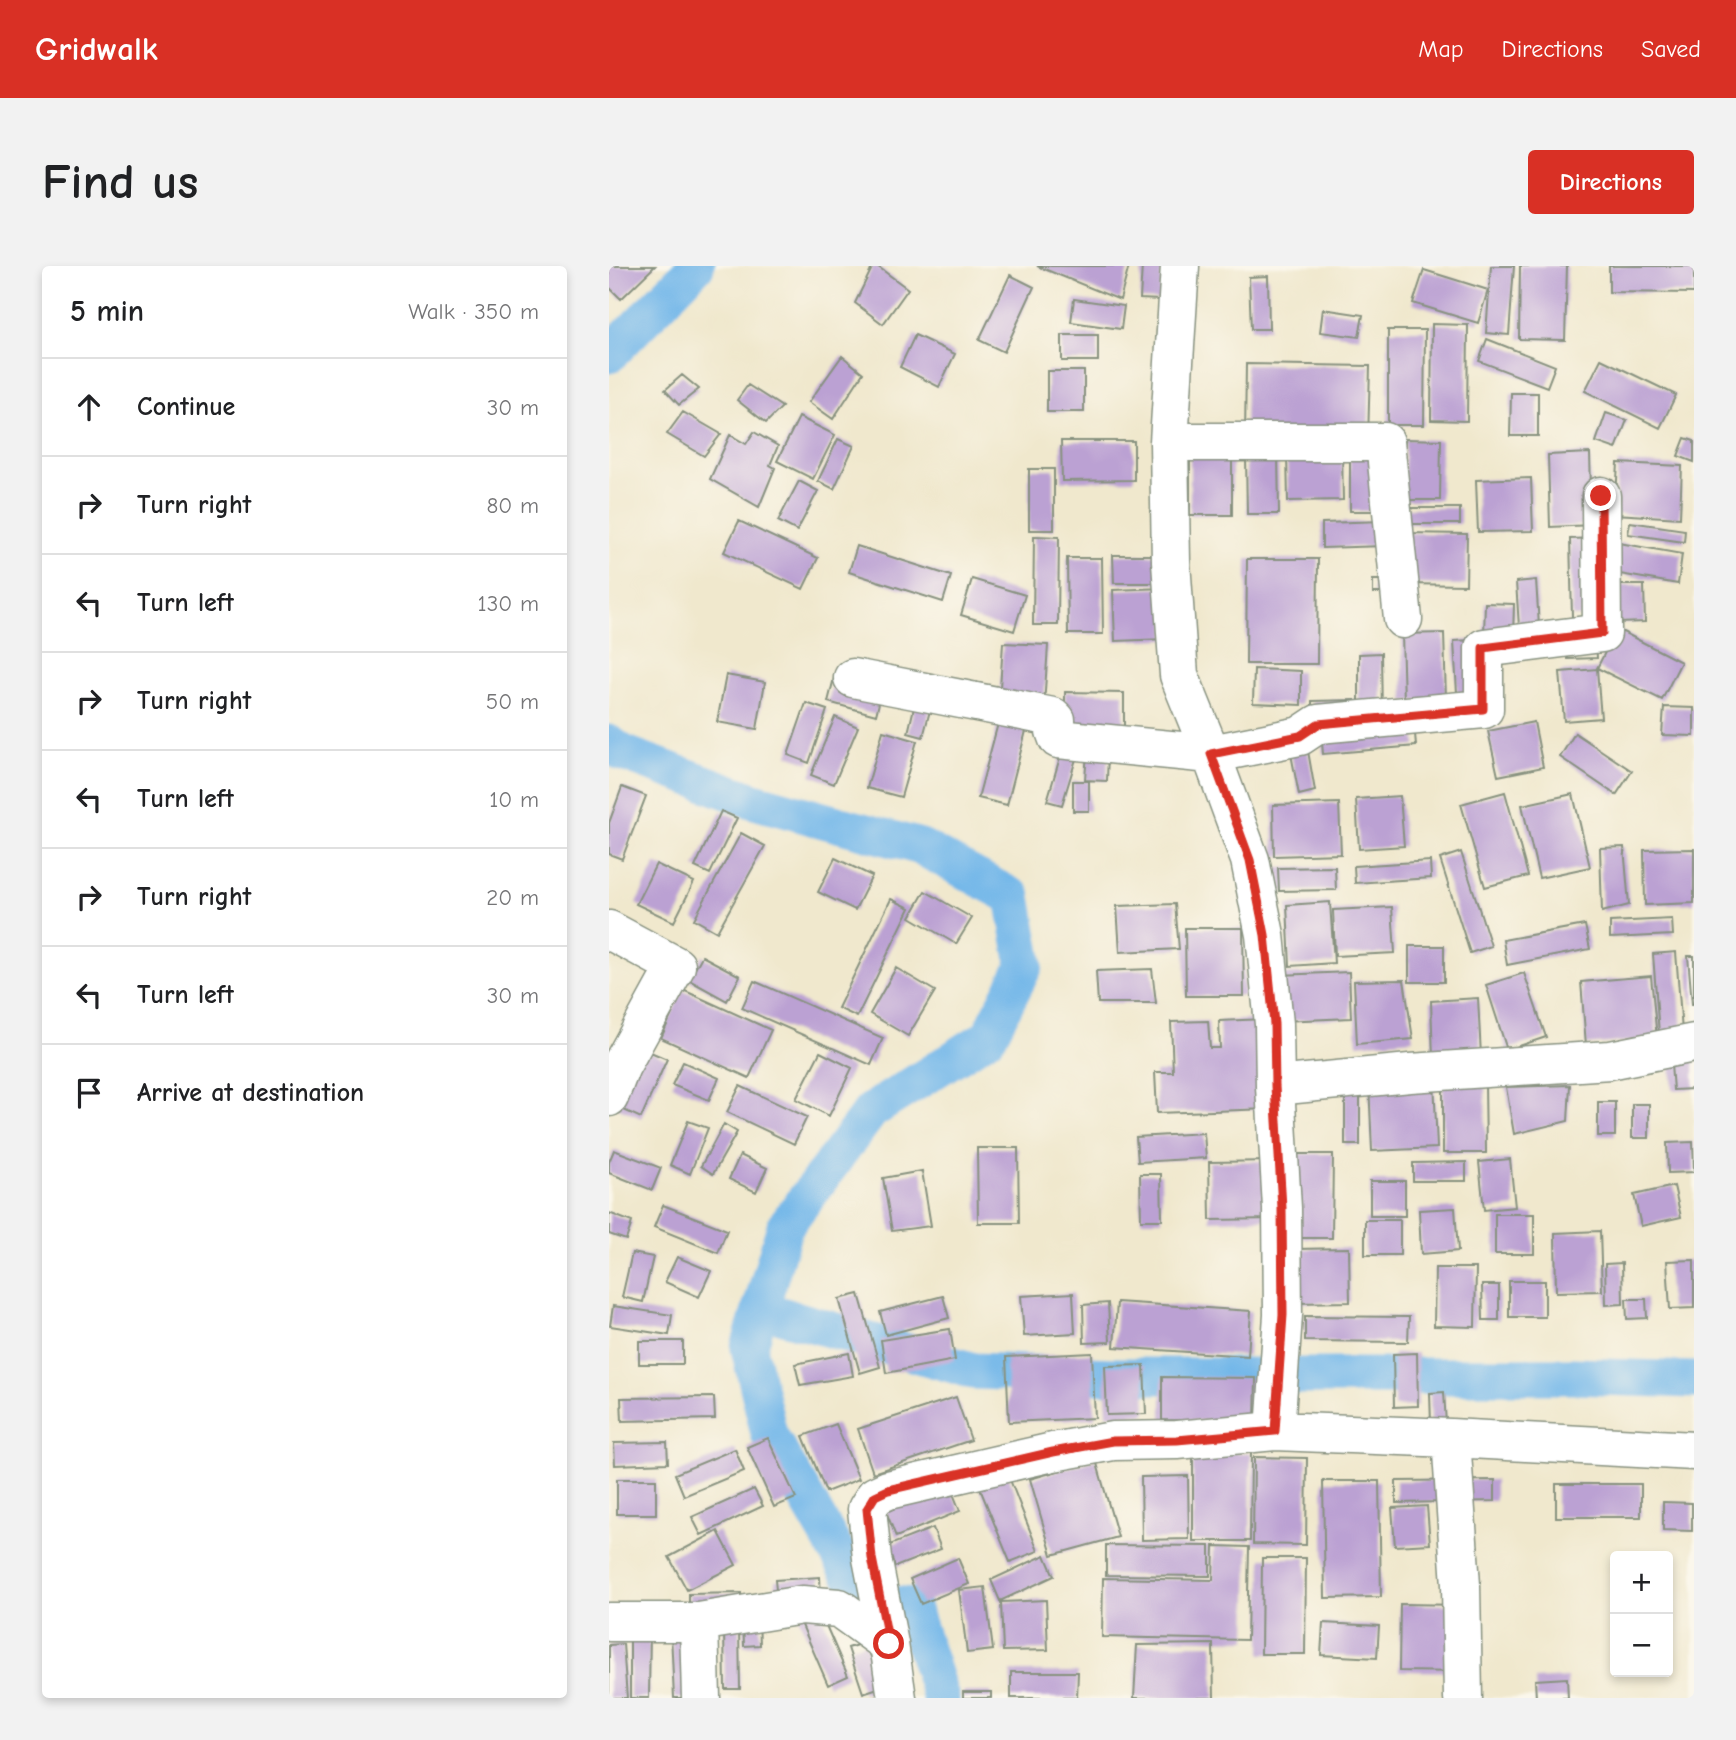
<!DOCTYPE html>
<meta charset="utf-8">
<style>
body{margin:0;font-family:"Comic Neue",sans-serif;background:#f2f2f2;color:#202124}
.controls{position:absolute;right:21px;bottom:21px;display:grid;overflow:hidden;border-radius:7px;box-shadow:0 4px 10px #0003}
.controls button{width:63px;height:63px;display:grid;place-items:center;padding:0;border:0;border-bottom:2px solid #e0e0e0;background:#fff;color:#202124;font:35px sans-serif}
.stop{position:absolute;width:21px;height:21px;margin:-16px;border:5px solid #d93025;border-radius:50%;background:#fff}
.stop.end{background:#d93025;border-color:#fff;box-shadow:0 2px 7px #0008}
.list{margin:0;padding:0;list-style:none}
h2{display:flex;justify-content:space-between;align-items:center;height:91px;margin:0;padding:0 28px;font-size:30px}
h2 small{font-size:23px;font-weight:400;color:#757577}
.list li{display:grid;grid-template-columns:46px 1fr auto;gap:21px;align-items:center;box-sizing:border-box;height:98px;padding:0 28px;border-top:2px solid #e0e0e0}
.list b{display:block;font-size:26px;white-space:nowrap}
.list em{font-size:23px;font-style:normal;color:#757577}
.icon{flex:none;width:38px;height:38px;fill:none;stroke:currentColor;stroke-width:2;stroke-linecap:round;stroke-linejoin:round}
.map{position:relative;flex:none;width:1085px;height:1432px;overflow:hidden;border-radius:7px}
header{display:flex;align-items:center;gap:42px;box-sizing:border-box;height:98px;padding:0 35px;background:#d93025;color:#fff}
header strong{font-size:33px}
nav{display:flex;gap:38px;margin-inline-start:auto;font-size:24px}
.intro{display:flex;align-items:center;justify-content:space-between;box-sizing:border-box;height:168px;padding:0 42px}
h1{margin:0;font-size:49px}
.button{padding:18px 32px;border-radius:7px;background:#d93025;color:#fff;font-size:24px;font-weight:700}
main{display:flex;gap:42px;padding:0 42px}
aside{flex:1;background:#fff;border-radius:7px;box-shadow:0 4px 10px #0003}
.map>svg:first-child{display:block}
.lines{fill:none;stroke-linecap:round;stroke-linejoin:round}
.canal{stroke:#73b7e9;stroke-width:37}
.building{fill:#bba1d3}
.minor-casing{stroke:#889280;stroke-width:41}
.minor{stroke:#fff;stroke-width:38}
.route{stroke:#d93025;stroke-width:9}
</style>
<header>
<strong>Gridwalk</strong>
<nav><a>Map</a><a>Directions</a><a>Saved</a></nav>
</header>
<div class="intro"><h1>Find us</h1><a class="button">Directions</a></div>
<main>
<aside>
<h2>5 min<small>Walk · 350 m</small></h2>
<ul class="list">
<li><svg class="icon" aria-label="ahead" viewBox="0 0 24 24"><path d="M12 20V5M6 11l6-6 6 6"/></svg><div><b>Continue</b></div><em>30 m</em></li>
<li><svg class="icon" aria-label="right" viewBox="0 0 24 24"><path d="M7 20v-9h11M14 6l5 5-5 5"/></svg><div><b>Turn right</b></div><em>80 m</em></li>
<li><svg class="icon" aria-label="left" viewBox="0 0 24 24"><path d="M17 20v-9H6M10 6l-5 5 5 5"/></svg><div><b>Turn left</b></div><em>130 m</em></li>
<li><svg class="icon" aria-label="right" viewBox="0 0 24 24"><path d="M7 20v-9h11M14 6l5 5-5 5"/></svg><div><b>Turn right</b></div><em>50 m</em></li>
<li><svg class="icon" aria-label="left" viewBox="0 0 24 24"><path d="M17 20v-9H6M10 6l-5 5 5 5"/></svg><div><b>Turn left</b></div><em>10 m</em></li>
<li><svg class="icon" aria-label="right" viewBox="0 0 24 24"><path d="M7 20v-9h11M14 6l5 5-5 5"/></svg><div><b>Turn right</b></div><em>20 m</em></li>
<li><svg class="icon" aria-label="left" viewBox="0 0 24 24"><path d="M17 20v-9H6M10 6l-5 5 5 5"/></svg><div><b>Turn left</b></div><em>30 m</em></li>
<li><svg class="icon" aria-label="arrive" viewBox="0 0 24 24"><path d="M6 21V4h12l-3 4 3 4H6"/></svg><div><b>Arrive at destination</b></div></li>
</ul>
</aside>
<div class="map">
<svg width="1085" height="1432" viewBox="0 0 1085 1432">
<rect width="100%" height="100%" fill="#fbf7ec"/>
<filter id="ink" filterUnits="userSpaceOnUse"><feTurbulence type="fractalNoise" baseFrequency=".0143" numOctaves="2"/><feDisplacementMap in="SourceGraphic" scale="14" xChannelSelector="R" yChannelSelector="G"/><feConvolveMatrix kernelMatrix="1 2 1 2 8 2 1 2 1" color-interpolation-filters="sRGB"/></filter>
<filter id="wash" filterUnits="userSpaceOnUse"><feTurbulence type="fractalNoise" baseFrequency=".00686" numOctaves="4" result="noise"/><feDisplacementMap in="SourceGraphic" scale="28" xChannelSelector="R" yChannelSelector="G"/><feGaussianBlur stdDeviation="1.57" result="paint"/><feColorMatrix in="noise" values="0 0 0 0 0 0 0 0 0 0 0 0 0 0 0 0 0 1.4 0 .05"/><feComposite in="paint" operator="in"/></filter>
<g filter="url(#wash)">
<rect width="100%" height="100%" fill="#f0e8cd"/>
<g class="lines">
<path class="canal" d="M 0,89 L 87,0
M 0,477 L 14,487 L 145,535 L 312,581 L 404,631 L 416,699 L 380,770 L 262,845 L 176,960 L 140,1082 L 160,1168 L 244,1313 L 272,1336 L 302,1340 L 332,1432
M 151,1043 L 365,1105 L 504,1110 L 963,1110 L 1085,1114"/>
</g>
<g id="blocks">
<path class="building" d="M 0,0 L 46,0 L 12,33 L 0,21 Z
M 264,0 L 268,0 L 299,23 L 274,58 L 246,37 Z
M 428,0 L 520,0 L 511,34 Z
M 533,0 L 553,0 L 551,34 L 531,33 Z
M 882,0 L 905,0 L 900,69 L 877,67 Z
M 911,0 L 958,0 L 956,74 L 910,73 Z
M 1000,0 L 1085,0 L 1085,27 L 1000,26 Z
M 815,4 L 879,24 L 869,57 L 804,37 Z
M 401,9 L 425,21 L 395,86 L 370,74 Z
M 659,10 L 660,63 L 642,63 L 640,11 Z
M 465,33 L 515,40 L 512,63 L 462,56 Z
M 714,43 L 754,49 L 750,71 L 711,66 Z
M 823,58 L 859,59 L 858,155 L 822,154 Z
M 779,64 L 816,64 L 815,159 L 779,159 Z
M 306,69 L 346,88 L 330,121 L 291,101 Z
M 453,69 L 489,69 L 489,95 L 453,95 Z
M 878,73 L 946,100 L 938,121 L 870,95 Z
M 233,90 L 254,107 L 224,153 L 200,136 Z
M 992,93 L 1067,129 L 1051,162 L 976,125 Z
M 637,98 L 761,100 L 759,175 L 636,172 Z
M 438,105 L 475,105 L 475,146 L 438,146 Z
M 73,109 L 90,123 L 70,139 L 56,124 Z
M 139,119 L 173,141 L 157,157 L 128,134 Z
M 902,127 L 929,127 L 929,170 L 901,170 Z
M 74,146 L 112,168 L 95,190 L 58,168 Z
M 997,147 L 1018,154 L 1007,183 L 987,176 Z
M 190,151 L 226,169 L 204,213 L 168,195 Z
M 145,166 L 169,180 L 161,199 L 166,202 L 150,241 L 101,213 L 121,169 L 137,178 Z
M 1076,172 L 1085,175 L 1085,196 L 1069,190 Z
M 229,173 L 245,180 L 225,223 L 209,215 Z
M 796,173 L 832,174 L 831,234 L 795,234 Z
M 452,175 L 525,175 L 525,214 L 453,215 Z
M 741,185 L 768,185 L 768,245 L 741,245 Z
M 581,186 L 623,186 L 623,249 L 581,249 Z
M 733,187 L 734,234 L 679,235 L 678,188 Z
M 981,187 L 983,259 L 941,261 L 939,189 Z
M 669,190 L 670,248 L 638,248 L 637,191 Z
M 1009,197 L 1073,200 L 1071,252 L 1006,248 Z
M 420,203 L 445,203 L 445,264 L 420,264 Z
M 922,212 L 924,265 L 869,266 L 867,214 Z
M 190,215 L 209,225 L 188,265 L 169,255 Z
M 794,242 L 851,242 L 851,258 L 794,258 Z
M 130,255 L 209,292 L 194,323 L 115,286 Z
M 776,255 L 776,280 L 713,282 L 713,257 Z
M 1021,256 L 1076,264 L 1075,276 L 1019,268 Z
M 796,267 L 858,268 L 857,319 L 795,318 Z
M 425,270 L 450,271 L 449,359 L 424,359 Z
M 986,272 L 988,351 L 963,351 L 961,273 Z
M 1010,277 L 1073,288 L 1069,318 L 1005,307 Z
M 248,280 L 342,310 L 334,336 L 240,306 Z
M 504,289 L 554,289 L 554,317 L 505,317 Z
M 458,292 L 493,292 L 494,368 L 459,368 Z
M 638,293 L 709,293 L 708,398 L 637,398 Z
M 363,313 L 416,329 L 405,365 L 352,349 Z
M 764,314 L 783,314 L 784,327 L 764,327 Z
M 927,314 L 930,360 L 910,361 L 907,316 Z
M 1007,319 L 1035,319 L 1036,356 L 1008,357 Z
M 555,322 L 557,373 L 506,375 L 504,324 Z
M 876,337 L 905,338 L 904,370 L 875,369 Z
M 1008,363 L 1072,396 L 1053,434 L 988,402 Z
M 835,367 L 837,434 L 795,435 L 793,368 Z
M 864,374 L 867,427 L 848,427 L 845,375 Z
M 987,374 L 988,392 L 959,393 L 958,375 Z
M 394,377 L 439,379 L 435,440 L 390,437 Z
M 772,387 L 773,449 L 750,449 L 750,388 Z
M 645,403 L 692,405 L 692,439 L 644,437 Z
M 988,403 L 992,452 L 955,455 L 951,406 Z
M 117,409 L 156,416 L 148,463 L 108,456 Z
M 225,412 L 273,425 L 267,449 L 219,436 Z
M 456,426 L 515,427 L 515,470 L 456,469 Z
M 307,433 L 323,437 L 314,471 L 299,467 Z
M 746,434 L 746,451 L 703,451 L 703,435 Z
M 197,437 L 218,444 L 200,497 L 179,489 Z
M 1055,441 L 1085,442 L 1085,470 L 1053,469 Z
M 391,450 L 419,457 L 398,539 L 369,532 Z
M 226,451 L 249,461 L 225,518 L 202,509 Z
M 805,455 L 807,480 L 714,488 L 712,464 Z
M 925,456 L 934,501 L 889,510 L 879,465 Z
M 274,465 L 308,475 L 292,531 L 258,522 Z
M 966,467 L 1023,505 L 1007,529 L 951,491 Z
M 455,478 L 470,483 L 453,539 L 438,535 Z
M 699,485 L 706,525 L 690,529 L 682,488 Z
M 478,486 L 499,487 L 498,515 L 476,514 Z
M 464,515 L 480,515 L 480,545 L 464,545 Z
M 13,521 L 37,530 L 13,593 L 0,588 L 0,557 Z
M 896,526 L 919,610 L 876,621 L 852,538 Z
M 964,528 L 981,601 L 930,612 L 913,539 Z
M 791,530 L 795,580 L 750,583 L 747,533 Z
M 730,537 L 732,588 L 665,590 L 664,539 Z
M 112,545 L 128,552 L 101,608 L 86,601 Z
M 132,567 L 156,580 L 108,666 L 85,653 Z
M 1015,581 L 1020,639 L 993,646 L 991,582 Z
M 1085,583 L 1085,637 L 1036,639 L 1035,584 Z
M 852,586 L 882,680 L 861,687 L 831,593 Z
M 226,592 L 263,610 L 246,644 L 209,626 Z
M 821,595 L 822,612 L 746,617 L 745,600 Z
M 47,598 L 85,616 L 65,656 L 27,638 Z
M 726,601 L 727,624 L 670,625 L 669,602 Z
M 316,625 L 363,652 L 347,678 L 301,651 Z
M 282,633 L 301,642 L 248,751 L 229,742 Z
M 721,636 L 725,697 L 681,700 L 678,639 Z
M 566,638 L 570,683 L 511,686 L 508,640 Z
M 783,641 L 786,687 L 726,690 L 724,644 Z
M 1063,653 L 1064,669 L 1001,672 L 1001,656 Z
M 976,659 L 981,683 L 898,699 L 894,674 Z
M 576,662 L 634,662 L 635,730 L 577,730 Z
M 800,680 L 835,680 L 835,716 L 800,716 Z
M 1067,686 L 1073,766 L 1050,768 L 1044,688 Z
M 93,690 L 131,710 L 118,735 L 80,714 Z
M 1079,690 L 1085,690 L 1085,738 L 1083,738 Z
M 287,702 L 326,725 L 299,770 L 261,748 Z
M 543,703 L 547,737 L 489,737 L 487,705 Z
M 740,706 L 742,752 L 672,755 L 671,709 Z
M 915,707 L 937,771 L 898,784 L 877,719 Z
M 1042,710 L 1048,773 L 977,779 L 972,716 Z
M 795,714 L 804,773 L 748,778 L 745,715 Z
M 145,715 L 274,772 L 262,799 L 133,742 Z
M 74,724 L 162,764 L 140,812 L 52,772 Z
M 869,732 L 872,790 L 824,792 L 822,735 Z
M 657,753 L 660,843 L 548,847 L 546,806 L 564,806 L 562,756 L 599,755 L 601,782 L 611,782 L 610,755 Z
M 32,782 L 58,793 L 32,852 L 6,840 Z
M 1085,784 L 1085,823 L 1064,824 L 1061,786 Z
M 211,786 L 243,802 L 220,850 L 187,833 Z
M 74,796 L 110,812 L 100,834 L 63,819 Z
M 825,813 L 828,882 L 763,885 L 760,816 Z
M 876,816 L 877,887 L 834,887 L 834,817 Z
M 736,819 L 751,819 L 751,879 L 736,879 Z
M 961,819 L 959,855 L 905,868 L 897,821 Z
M 131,820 L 198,851 L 185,878 L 118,846 Z
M 989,836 L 1006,836 L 1006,870 L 989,870 Z
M 1023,838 L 1040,838 L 1040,872 L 1023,872 Z
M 79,855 L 99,862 L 81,908 L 61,899 Z
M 115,858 L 128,866 L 104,908 L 92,900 Z
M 595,867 L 597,892 L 529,896 L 527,871 Z
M 1084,876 L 1085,906 L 1059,907 L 1058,877 Z
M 368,882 L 409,882 L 410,957 L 369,957 Z
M 5,884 L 52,902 L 43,924 L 0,907 L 0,896 Z
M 686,888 L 724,888 L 723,972 L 685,972 Z
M 131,889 L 158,902 L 147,926 L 120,913 Z
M 901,893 L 906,941 L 875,944 L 870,896 Z
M 665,895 L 665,953 L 601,954 L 600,896 Z
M 857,896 L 857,915 L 804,915 L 804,897 Z
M 313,905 L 322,960 L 283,965 L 274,912 Z
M 531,908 L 552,908 L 553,954 L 532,954 Z
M 761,915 L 796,915 L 796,950 L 761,950 Z
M 1065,920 L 1072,951 L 1032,960 L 1025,929 Z
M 54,939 L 118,964 L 109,987 L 45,961 Z
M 846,942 L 849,985 L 812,988 L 810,944 Z
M 0,947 L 23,956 L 17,974 L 0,968 Z
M 886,948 L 925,948 L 925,988 L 886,988 Z
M 756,954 L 791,954 L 791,989 L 756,989 Z
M 991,965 L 993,1025 L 947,1026 L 946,967 Z
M 740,982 L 741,1036 L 686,1037 L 686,983 Z
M 23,987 L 44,991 L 34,1036 L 13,1031 Z
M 68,991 L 102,1005 L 90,1031 L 56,1016 Z
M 1085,994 L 1085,1042 L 1061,1043 L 1058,995 Z
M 1013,997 L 1014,1038 L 997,1039 L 996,998 Z
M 826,1002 L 867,1002 L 866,1061 L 825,1060 Z
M 900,1015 L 936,1015 L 936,1051 L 900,1051 Z
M 873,1019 L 890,1019 L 890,1054 L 874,1054 Z
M 464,1027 L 466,1067 L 415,1070 L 412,1030 Z
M 250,1028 L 271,1101 L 251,1107 L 230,1033 Z
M 334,1030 L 340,1052 L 277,1069 L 271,1046 Z
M 1017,1033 L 1037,1033 L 1038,1052 L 1018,1053 Z
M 508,1036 L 642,1045 L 639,1090 L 505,1081 Z
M 499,1037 L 501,1076 L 475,1077 L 474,1039 Z
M 4,1040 L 63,1049 L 60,1069 L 1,1060 Z
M 696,1050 L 800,1051 L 799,1076 L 696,1075 Z
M 341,1063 L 346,1094 L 277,1107 L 272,1074 Z
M 30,1075 L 74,1075 L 74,1098 L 30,1098 Z
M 240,1087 L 244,1110 L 191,1119 L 186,1098 Z
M 483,1087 L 486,1152 L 400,1156 L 397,1091 Z
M 808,1087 L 809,1140 L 785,1141 L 784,1088 Z
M 535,1099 L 537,1148 L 498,1149 L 496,1100 Z
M 553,1111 L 647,1112 L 646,1156 L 553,1154 Z
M 835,1126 L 837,1158 L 822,1158 L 821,1127 Z
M 105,1131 L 106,1153 L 13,1155 L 12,1132 Z
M 347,1131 L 362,1174 L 264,1207 L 249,1163 Z
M 227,1158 L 250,1213 L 217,1226 L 194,1170 Z
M 159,1172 L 187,1232 L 165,1241 L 138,1181 Z
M 58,1176 L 59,1197 L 6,1199 L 5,1177 Z
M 126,1183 L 135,1205 L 75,1230 L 66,1208 Z
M 584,1187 L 642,1187 L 641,1275 L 584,1275 Z
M 645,1191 L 698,1192 L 697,1279 L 644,1278 Z
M 487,1194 L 509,1271 L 443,1289 L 421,1213 Z
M 396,1201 L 429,1285 L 401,1296 L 367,1213 Z
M 579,1210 L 580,1273 L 533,1274 L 532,1211 Z
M 8,1213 L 47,1213 L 47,1248 L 8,1248 Z
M 886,1214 L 886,1235 L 787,1237 L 787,1215 Z
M 714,1215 L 770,1215 L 772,1331 L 716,1332 Z
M 947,1218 L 1032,1218 L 1032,1251 L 947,1251 Z
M 341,1220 L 351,1245 L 287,1271 L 277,1245 Z
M 145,1223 L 154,1240 L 92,1269 L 83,1251 Z
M 1054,1236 L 1083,1237 L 1083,1265 L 1054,1264 Z
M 818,1240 L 821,1278 L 786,1280 L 783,1242 Z
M 324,1262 L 332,1283 L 286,1301 L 278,1280 Z
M 109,1265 L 127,1299 L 78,1324 L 60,1291 Z
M 497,1279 L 601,1280 L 601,1310 L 497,1309 Z
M 605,1280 L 640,1281 L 638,1374 L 493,1371 L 494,1312 L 604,1314 Z
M 436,1289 L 445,1310 L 391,1335 L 382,1314 Z
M 349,1292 L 360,1318 L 312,1338 L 301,1313 Z
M 653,1292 L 697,1292 L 696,1388 L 652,1388 Z
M 211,1311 L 212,1331 L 168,1334 L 166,1314 Z
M 376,1321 L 384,1384 L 358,1387 L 350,1324 Z
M 132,1327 L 132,1345 L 80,1347 L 80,1328 Z
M 437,1334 L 439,1384 L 394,1385 L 392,1336 Z
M 791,1338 L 856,1339 L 855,1406 L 790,1405 Z
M 209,1341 L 239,1410 L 219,1419 L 189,1350 Z
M 134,1351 L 150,1351 L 151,1379 L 135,1380 Z
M 714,1357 L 770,1360 L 768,1392 L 712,1389 Z
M 115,1361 L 130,1361 L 131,1423 L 116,1423 Z
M 21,1362 L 41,1362 L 40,1432 L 21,1432 Z
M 84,1366 L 88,1432 L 65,1432 L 62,1367 Z
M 257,1376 L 272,1421 L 254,1427 L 239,1382 Z
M 14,1378 L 18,1432 L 0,1432 L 0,1379 Z
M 604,1378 L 605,1432 L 525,1432 L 528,1379 Z
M 402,1406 L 469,1406 L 468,1432 L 402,1432 Z
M 958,1412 L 959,1432 L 927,1432 L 926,1414 Z
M 354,1426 L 382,1426 L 382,1432 L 354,1432 Z"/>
</g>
</g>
<g filter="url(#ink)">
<use href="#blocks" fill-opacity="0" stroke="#889280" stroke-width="2"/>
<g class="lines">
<g class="minor-casing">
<path id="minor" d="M 571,0 L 560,176 L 562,296 L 570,409 L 602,488 L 641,594 L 656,669 L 665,758 L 666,820 L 673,942 L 674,1049 L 666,1165
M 560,176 L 776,176 L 794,353
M 244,412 L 444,451 L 447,454 L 446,465 L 449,473 L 602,488 L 691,470 L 709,458 L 875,443 L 875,382 L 993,367 L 992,230
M 0,664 L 67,700 L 12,800 L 0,831
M 666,820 L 801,807 L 1001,794 L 1085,777
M 842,1172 L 852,1319 L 854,1432
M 0,1356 L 90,1356 L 193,1339 L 230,1342 L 280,1378
M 90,1356 L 92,1432
M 288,1432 L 280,1378 L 263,1292 L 258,1243 L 266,1230 L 279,1224 L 444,1186 L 504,1175 L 568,1174 L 666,1165 L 842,1172 L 1085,1185"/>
</g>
<use href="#minor" class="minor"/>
</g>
</g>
<g class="lines" filter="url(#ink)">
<path class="route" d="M 280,1378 L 263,1292 L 258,1243 L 266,1230 L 279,1224 L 444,1186 L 504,1175 L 568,1174 L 666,1165 L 674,1049 L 673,942 L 666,820 L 665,758 L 656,669 L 641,594 L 602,488 L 691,470 L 709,458 L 874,443 L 874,382 L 993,367 L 992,230"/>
</g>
</svg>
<div class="controls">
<button>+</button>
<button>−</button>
</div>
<div class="stop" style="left:280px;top:1378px"></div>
<div class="stop end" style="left:992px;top:230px"></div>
</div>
</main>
